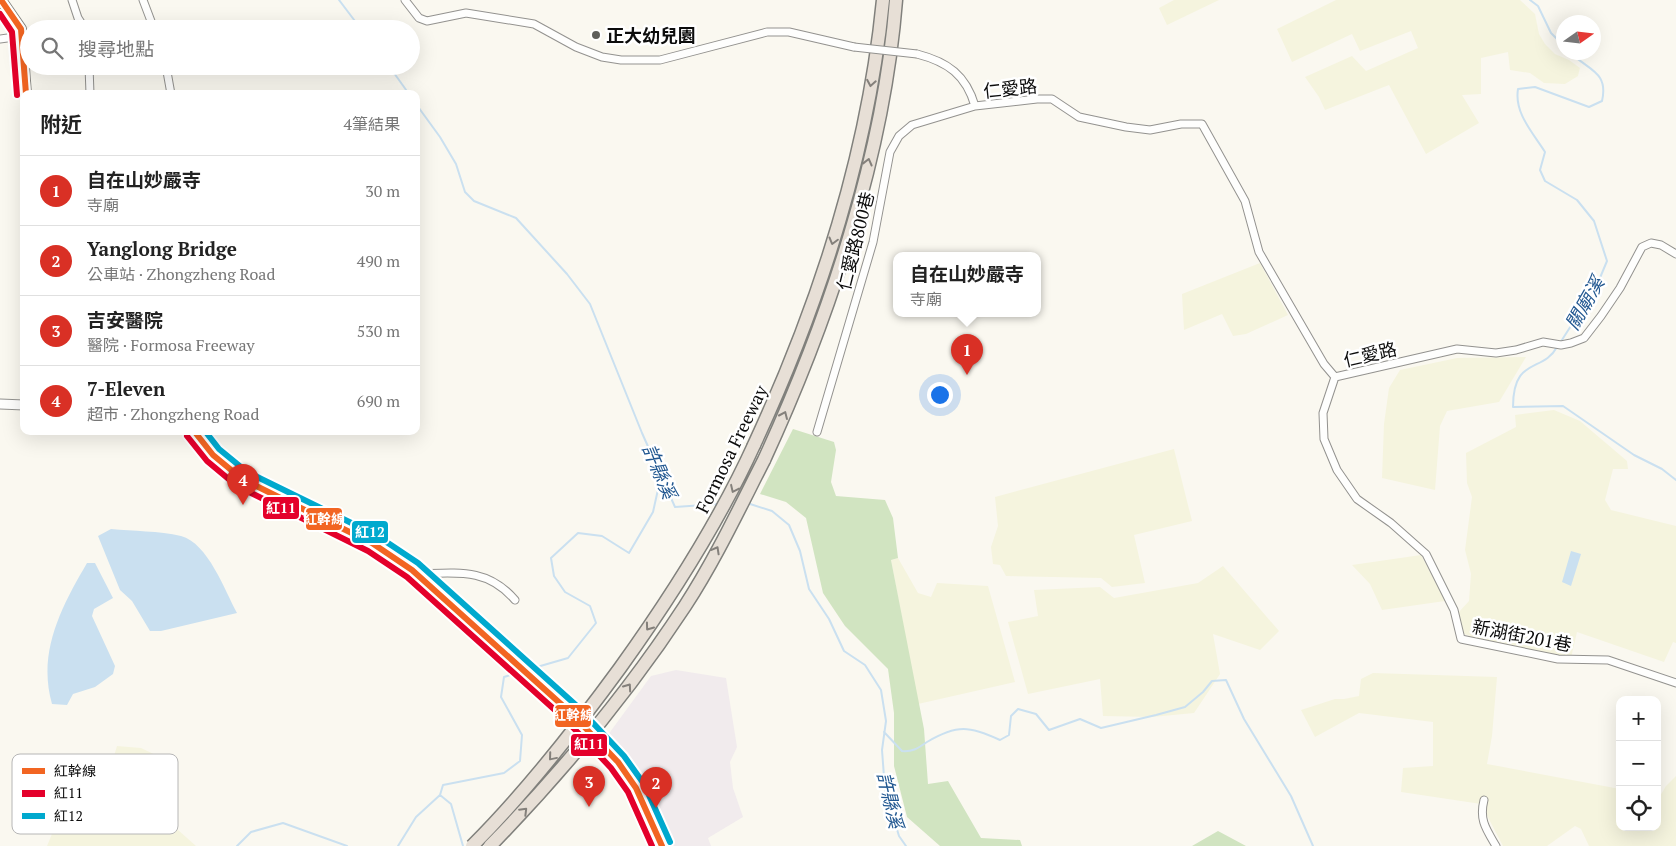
<!DOCTYPE html>
<html lang="zh-TW">
<meta charset="utf-8">
<style>
body{margin:0;font-family:"PT Serif","Noto Sans TC",serif;background:#f2f2f2;color:#222}
.controls{position:absolute;right:15px;bottom:15px;display:grid;overflow:hidden;border-radius:10px;box-shadow:0 5px 20px #0002}
.controls button{width:45px;height:45px;display:grid;place-items:center;padding:0;border:0;border-bottom:1px solid #e0e0e0;background:#fff;color:#222;font:25px sans-serif}
.compass{position:absolute;left:1556px;top:15px;width:45px;height:45px;border-radius:50%;background:#fff;box-shadow:0 5px 20px #0002;rotate:76deg}
.you{position:absolute;left:939px;top:394px;width:18px;height:18px;margin:-12px;border:4px solid #fff;border-radius:50%;background:#1a73e8;box-shadow:0 0 0 8px #1a73e833}
.badge{display:grid;place-items:center;width:32px;height:32px;border-radius:50%;background:#d93025;color:#fff;font-size:16px;font-weight:700}
.pin{position:absolute;translate:-50% -41px;filter:drop-shadow(0 1px 2px #0008)}
.pin::after{content:'';position:absolute;top:26px;width:18px;height:15px;background:inherit;clip-path:polygon(0 0,100% 0,50% 100%)}
.popup{position:absolute;left:893px;top:252px;width:148px;height:65px;box-sizing:border-box;display:grid;place-content:center;border-radius:10px;background:#fff;filter:drop-shadow(0 1px 4px #0005);font-size:16px;white-space:nowrap;color:#767676}
.popup b{font-size:19px;color:#222}
.popup::after{content:'';position:absolute;left:50%;top:100%;margin-left:-10px;border:10px solid transparent;border-top-color:#fff}
.list{margin:0;padding:0;list-style:none}
h2{display:flex;justify-content:space-between;align-items:center;height:65px;margin:0;padding:0 20px;font-size:21px}
h2 small{font-size:16px;font-weight:400;color:#767676}
.list li{display:grid;grid-template-columns:32px 1fr auto;gap:15px;align-items:center;box-sizing:border-box;height:70px;padding:0 20px;border-top:1px solid #e0e0e0}
.list b{display:block;font-size:19px;white-space:nowrap}
.list p{margin:0;font-size:16px;white-space:nowrap;color:#767676}
.list em{font-size:16px;font-style:normal;color:#767676}
.icon{flex:none;width:28px;height:28px;fill:none;stroke:currentColor;stroke-width:2;stroke-linecap:round;stroke-linejoin:round}
.map{position:relative;flex:none;width:1676px;height:846px;overflow:hidden}
.search{position:absolute;background:#fff;box-shadow:0 5px 20px #0002;left:20px;top:20px;width:400px;height:55px;display:flex;align-items:center;gap:12px;box-sizing:border-box;padding:0 18px;border-radius:28px;color:#767676;font-size:19px}
.panel{position:absolute;background:#fff;box-shadow:0 5px 20px #0002;left:20px;top:90px;width:400px;height:345px;border-radius:10px}
.map>svg:first-child{display:block}
.industrial{fill:#f1ebed}
.farmland{fill:#f5f4de}
.forest{fill:#d1e4c1}
.water{fill:#cae0f0}
.lines{fill:none;stroke-linecap:round;stroke-linejoin:round}
.stream{stroke:#cae0f0;stroke-width:2}
.minor-casing{stroke:#93928f;stroke-width:9}
.tertiary-casing{stroke:#93928f;stroke-width:11}
.secondary-casing{stroke:#8a8985;stroke-width:12}
.motorway-casing{stroke:#80807c;stroke-width:15}
.minor{stroke:#fefefd;stroke-width:7}
.tertiary{stroke:#fefefd;stroke-width:9}
.secondary{stroke:#f4f3e9;stroke-width:10}
.motorway{stroke:#e7dfd6;stroke-width:12}
.minor-bridge-casing{stroke:#93928f;stroke-width:9;stroke-linecap:butt}
.motorway-bridge-casing{stroke:#80807c;stroke-width:15;stroke-linecap:butt}
.minor-bridge{stroke:#fefefd;stroke-width:7}
.motorway-bridge{stroke:#e7dfd6;stroke-width:12}
.bus-1-casing{stroke:#fff;stroke-width:10}
.bus-2-casing{stroke:#fff;stroke-width:10}
.bus-3-casing{stroke:#fff;stroke-width:10}
.bus-1{stroke:#f26522;stroke-width:6}
.bus-2{stroke:#e4002b;stroke-width:6}
.bus-3{stroke:#00a9ce;stroke-width:6}
.oneway{stroke:#84807b}
.poi-dot{fill:#5f5f5c;stroke:#fff;stroke-width:2}
.labels{text-anchor:middle;dominant-baseline:central;stroke-width:5;stroke-linejoin:round;paint-order:stroke}
.poi-label{font-size:18px;font-weight:bold;fill:#0c0c0c;stroke:#fff;text-anchor:start}
.street-label{font-size:18px;fill:#0c0c0c;stroke:#fff}
.water-label{font-size:19px;font-style:italic;fill:#225891;stroke:#fff}
.key{fill:#fff;stroke:#b6b6b6;stroke-width:1}
.key-label{font-size:14px;fill:#0c0c0c}
.line-badge{stroke:#fff;stroke-width:2}
.badge-label{font-size:14px;text-anchor:middle;font-weight:bold;fill:#fff}
</style>
<div class="map">
<svg width="1676" height="846" viewBox="0 0 1676 846">
<rect width="100%" height="100%" fill="#faf8f0"/>
<path class="industrial" d="M 676,670 L 726,678 L 737,747 L 730,762 L 733,788 L 743,817 L 708,838 L 711,846 L 670,846 L 648,796 L 605,739 L 651,676 Z"/>
<path class="farmland" d="M 1174,0 L 1219,0 L 1167,25 L 1159,8 Z
M 1336,0 L 1520,0 L 1535,14 L 1539,34 L 1545,44 L 1555,54 L 1569,60 L 1580,68 L 1578,76 L 1565,84 L 1544,83 L 1530,73 L 1510,70 L 1508,52 L 1481,58 L 1481,94 L 1462,95 L 1479,123 L 1426,154 L 1389,85 L 1325,110 L 1319,97 L 1305,77 L 1352,56 L 1366,71 L 1418,48 L 1411,31 L 1360,51 L 1352,34 L 1292,62 L 1277,29 Z
M 1260,263 L 1288,315 L 1246,334 L 1233,336 L 1222,314 L 1184,330 L 1182,294 Z
M 1526,357 L 1499,402 L 1447,411 L 1440,426 L 1435,490 L 1382,478 L 1384,424 L 1389,388 L 1400,370 L 1457,358 Z
M 1554,410 L 1580,421 L 1627,461 L 1628,469 L 1613,469 L 1605,500 L 1611,510 L 1676,526 L 1676,643 L 1673,642 L 1664,662 L 1577,632 L 1571,658 L 1504,647 L 1461,633 L 1458,613 L 1469,601 L 1471,574 L 1465,550 L 1472,497 L 1467,483 L 1466,453 L 1516,427 L 1515,415 Z
M 1174,449 L 1192,521 L 1134,535 L 1145,583 L 1112,587 L 1101,578 L 1006,576 L 1000,565 L 993,564 L 991,547 L 998,526 L 995,497 Z
M 1421,555 L 1445,601 L 1382,610 L 1370,584 L 1352,565 Z
M 898,558 L 918,593 L 931,597 L 937,583 L 988,586 L 1015,682 L 918,704 L 891,560 Z
M 1223,566 L 1279,631 L 1260,650 L 1213,634 L 1220,674 L 1194,713 L 1152,717 L 1103,716 L 1100,679 L 1028,694 L 1008,622 L 1038,616 L 1034,590 L 1100,587 L 1114,598 L 1198,583 Z
M 1373,673 L 1497,677 L 1492,736 L 1487,764 L 1620,789 L 1620,827 L 1657,827 L 1657,796 L 1660,796 L 1666,786 L 1676,776 L 1676,846 L 1589,846 L 1581,829 L 1575,826 L 1547,846 L 1503,846 L 1481,804 L 1401,792 L 1403,768 L 1433,766 L 1433,722 L 1359,713 L 1315,737 L 1301,710 L 1335,699 L 1344,699 L 1359,696 L 1361,679 Z
M 117,746 L 141,748 L 160,757 L 169,812 L 168,821 L 196,846 L 47,846 L 59,817 L 67,812 L 97,812 Z"/>
<path class="forest" d="M 793,429 L 834,442 L 836,450 L 831,482 L 836,496 L 885,500 L 893,518 L 898,558 L 891,560 L 924,729 L 928,784 L 948,781 L 981,838 L 1020,840 L 1022,846 L 940,846 L 907,817 L 894,766 L 894,713 L 888,669 L 845,626 L 823,593 L 806,518 L 786,502 L 760,494 Z
M 1218,831 L 1246,846 L 1192,846 Z"/>
<path class="water" d="M 111,529 C 133,531 159,531 181,536 C 208,543 225,591 237,613 L 161,631 L 150,631 L 132,601 L 120,590 L 98,536 Z
M 1571,551 L 1581,554 L 1571,586 L 1562,582 Z
M 87,563 L 95,563 L 113,598 L 94,609 L 92,616 L 115,666 L 113,674 L 95,687 L 73,694 L 67,705 L 52,704 C 37,652 62,606 87,563 Z"/>
<g class="lines">
<path class="stream" d="M 339,0 L 361,29
M 1530,0 L 1538,6 L 1551,33 L 1564,46
M 389,66 L 409,94
M 416,104 L 440,137 L 456,164 L 465,192 L 474,201 L 516,218 L 567,274 L 590,304 L 642,433 L 675,507 L 718,504
M 1560,343 L 1597,285 L 1607,261 L 1594,221 L 1577,200 L 1545,181 L 1540,170 L 1545,152 C 1533,133 1514,113 1518,89 L 1535,87 L 1589,107 L 1602,101 C 1609,71 1587,70 1570,52
M 1557,347 C 1543,373 1513,356 1513,407 L 1563,406 L 1634,455 L 1662,469 L 1676,480
M 747,503 L 772,511 L 789,525 L 800,551 L 809,589 L 829,619 L 844,651 L 865,665 L 881,690 L 886,721 L 882,750 L 885,790 L 899,836 L 906,846
M 530,669 L 568,658 L 596,623 L 590,606 L 565,592 L 554,576 L 551,558 L 578,533 L 602,536 L 629,553 L 653,512 L 661,476
M 884,732 L 902,751 C 913,752 918,748 927,742 C 957,724 970,726 1000,740 L 1009,735 L 1011,716 L 1018,709 L 1036,714 L 1049,730 L 1080,719 L 1101,728 L 1156,715 L 1185,707 L 1203,692 L 1212,681 L 1226,680 L 1244,719 L 1291,796 L 1313,846
M 237,846 L 251,832 L 283,823 L 347,846
M 398,846 L 416,817 L 440,795
M 463,846 L 451,804 L 440,795 L 443,785 L 504,773 L 520,761 L 522,735 L 501,697 L 504,677 L 520,672"/>
<g class="minor-casing">
<path id="minor" d="M 72,0 L 78,18 L 85,29
M 143,0 L 154,29
M 405,0 L 419,18 L 427,21 L 466,13 L 534,24 L 576,47 L 602,57 L 621,60 L 660,60 L 767,32 L 789,32 L 854,47
M 64,29 L 83,25
M 0,39 L 29,35
M 917,54 C 948,62 966,75 975,106 L 1037,99 L 1052,99 L 1079,117 L 1126,127 L 1150,130 L 1181,124 L 1202,124 L 1245,201 L 1259,252 L 1324,364 L 1335,377 L 1457,349 L 1496,353 L 1516,350 L 1543,342 L 1561,345 L 1571,343 L 1584,338 L 1601,316 L 1620,288 L 1642,247 L 1651,243 L 1661,245 L 1676,254
M 89,66 L 90,94
M 166,66 L 171,94
M 1335,377 L 1323,413 L 1324,439 L 1337,470 L 1357,499 L 1391,523 L 1426,554 L 1454,610 L 1461,639 L 1558,659 L 1608,660 L 1676,683
M 817,432 L 873,242 L 890,152 L 899,136 L 912,125 L 975,106
M 416,574 C 456,573 487,567 515,600
M 1484,800 C 1479,820 1486,829 1496,846"/>
</g>
<g class="tertiary-casing">
<path id="tertiary" d="M 0,404 L 24,405"/>
</g>
<g class="secondary-casing">
<path id="secondary" d="M 1,0 L 21,29 L 26,94
M 194,431 L 213,455 L 242,479 L 372,543 L 412,570 L 572,714 L 600,743 L 618,762 L 636,788 L 662,846"/>
</g>
<g class="motorway-casing">
<path id="motorway" d="M 754,445 C 819,305 868,154 883,0
M 764,460 C 829,319 884,155 896,0"/>
</g>
<use href="#minor" class="minor"/>
<use href="#tertiary" class="tertiary"/>
<use href="#secondary" class="secondary"/>
<use href="#motorway" class="motorway"/>
<g class="minor-bridge-casing">
<path id="minor-bridge" d="M 854,47 L 917,54"/>
</g>
<g class="motorway-bridge-casing">
<path id="motorway-bridge" d="M 472,846 C 527,791 574,731 620,668 C 671,597 718,524 754,445
M 490,846 C 562,772 628,693 685,606 C 715,560 739,509 764,460"/>
</g>
<use href="#minor-bridge" class="minor-bridge"/>
<use href="#motorway-bridge" class="motorway-bridge"/>
<g class="bus-1-casing">
<path id="bus-1" d="M 1,0 L 21,29 L 26,94
M 194,431 L 213,455 L 242,479 L 372,543 L 412,570 L 572,714 L 618,762 L 636,788 L 662,846"/>
</g>
<g class="bus-2-casing">
<path id="bus-2" d="M 0,14 L 12,32 L 17,95
M 187,436 L 207,461 L 237,486 L 368,551 L 407,577 L 566,720 L 611,768 L 628,792 L 652,846"/>
</g>
<g class="bus-3-casing">
<path id="bus-3" d="M 205,431 L 219,449 L 247,472 L 376,535 L 418,563 L 578,707 L 624,756 L 644,784 L 670,842"/>
</g>
<use href="#bus-1" class="bus-1"/>
<use href="#bus-2" class="bus-2"/>
<use href="#bus-3" class="bus-3"/>
</g>
<defs><path id="oneway-chevron" d="M-2-3.5L2.5 0L-2 3.5" fill="none" stroke-width="1.6" stroke-linecap="round" stroke-linejoin="round" transform="scale(1.25)"/></defs>
<g class="oneway">
<use href="#oneway-chevron" transform="translate(871 83) rotate(100)"/>
<use href="#oneway-chevron" transform="translate(868 162) rotate(-76)"/>
<use href="#oneway-chevron" transform="translate(833 241) rotate(105)"/>
<use href="#oneway-chevron" transform="translate(784 415) rotate(-66)"/>
<use href="#oneway-chevron" transform="translate(734 489) rotate(115)"/>
<use href="#oneway-chevron" transform="translate(716 550) rotate(-61)"/>
<use href="#oneway-chevron" transform="translate(649 627) rotate(126)"/>
<use href="#oneway-chevron" transform="translate(628 687) rotate(-55)"/>
<use href="#oneway-chevron" transform="translate(552 757) rotate(130)"/>
<use href="#oneway-chevron" transform="translate(524 811) rotate(-45)"/>
</g>
<circle class="poi-dot" cx="596" cy="35" r="5"/>
<g class="labels">
<g class="poi-label">
<text x="606" y="35">正大幼兒園</text>
</g>
<g class="street-label">
<text transform="translate(1010 88) rotate(-6)">仁愛路</text>
<text transform="translate(855 241) rotate(-76)">仁愛路800巷</text>
<text transform="translate(1370 354) rotate(-13)">仁愛路</text>
<text transform="translate(731 449) rotate(-64)">Formosa Freeway</text>
<text transform="translate(1522 635) rotate(11)">新湖街201巷</text>
</g>
<g class="water-label">
<text transform="translate(1584 303) rotate(-60)">關廟溪</text>
<text transform="translate(660 471) rotate(67)">許縣溪</text>
<text transform="translate(891 800) rotate(77)">許縣溪</text>
</g>
</g>
<rect x="12" y="754" width="166" height="80" rx="8" class="key"/>
<rect x="22" y="768" width="23" height="6" fill="#f26522"/>
<rect x="22" y="790" width="23" height="7" fill="#e4002b"/>
<rect x="22" y="813" width="23" height="6" fill="#00a9ce"/>
<g class="key-label">
<text x="54" y="776">紅幹線</text>
<text x="54" y="798">紅11</text>
<text x="54" y="821">紅12</text>
</g>
<g class="line-badge">
<rect x="262" y="496" width="38" height="24" rx="5" fill="#e4002b"/>
<rect x="305" y="507" width="38" height="24" rx="5" fill="#f26522"/>
<rect x="351" y="520" width="38" height="24" rx="5" fill="#00a9ce"/>
<rect x="554" y="704" width="38" height="24" rx="5" fill="#f26522"/>
<rect x="570" y="733" width="38" height="24" rx="5" fill="#e4002b"/>
</g>
<g class="badge-label">
<text x="281" y="513">紅11</text>
<text x="324" y="524">紅幹線</text>
<text x="370" y="537">紅12</text>
<text x="573" y="720">紅幹線</text>
<text x="589" y="749">紅11</text>
</g>
</svg>
<div class="controls">
<button>+</button>
<button>−</button>
<button><svg class="icon" aria-label="locate" viewBox="0 0 24 24"><circle cx="12" cy="12" r="6"/><path d="M12 2v4M12 18v4M2 12h4M18 12h4"/></svg></button>
</div>
<svg class="compass" viewBox="-18 -18 36 36"><path d="M0-13l5 13h-10z" fill="#e53935"/><path d="M0 13l5-13h-10z" fill="#767676"/></svg>
<div class="you"></div>
<div class="pin badge" style="left:967px;top:375px">1</div>
<div class="popup"><b>自在山妙嚴寺</b>寺廟</div>
<div class="pin badge" style="left:656px;top:808px">2</div>
<div class="pin badge" style="left:589px;top:807px">3</div>
<div class="pin badge" style="left:243px;top:505px">4</div>
<div class="search"><svg class="icon" aria-label="search" viewBox="0 0 24 24"><circle cx="10" cy="10" r="6"/><path d="M15 15l6 6"/></svg>搜尋地點</div>
<section class="panel">
<h2>附近<small>4筆結果</small></h2>
<ul class="list">
<li><span class="badge">1</span><div><b>自在山妙嚴寺</b><p>寺廟</p></div><em>30 m</em></li>
<li><span class="badge">2</span><div><b>Yanglong Bridge</b><p>公車站 · Zhongzheng Road</p></div><em>490 m</em></li>
<li><span class="badge">3</span><div><b>吉安醫院</b><p>醫院 · Formosa Freeway</p></div><em>530 m</em></li>
<li><span class="badge">4</span><div><b>7-Eleven</b><p>超市 · Zhongzheng Road</p></div><em>690 m</em></li>
</ul>
</section>
</div>
